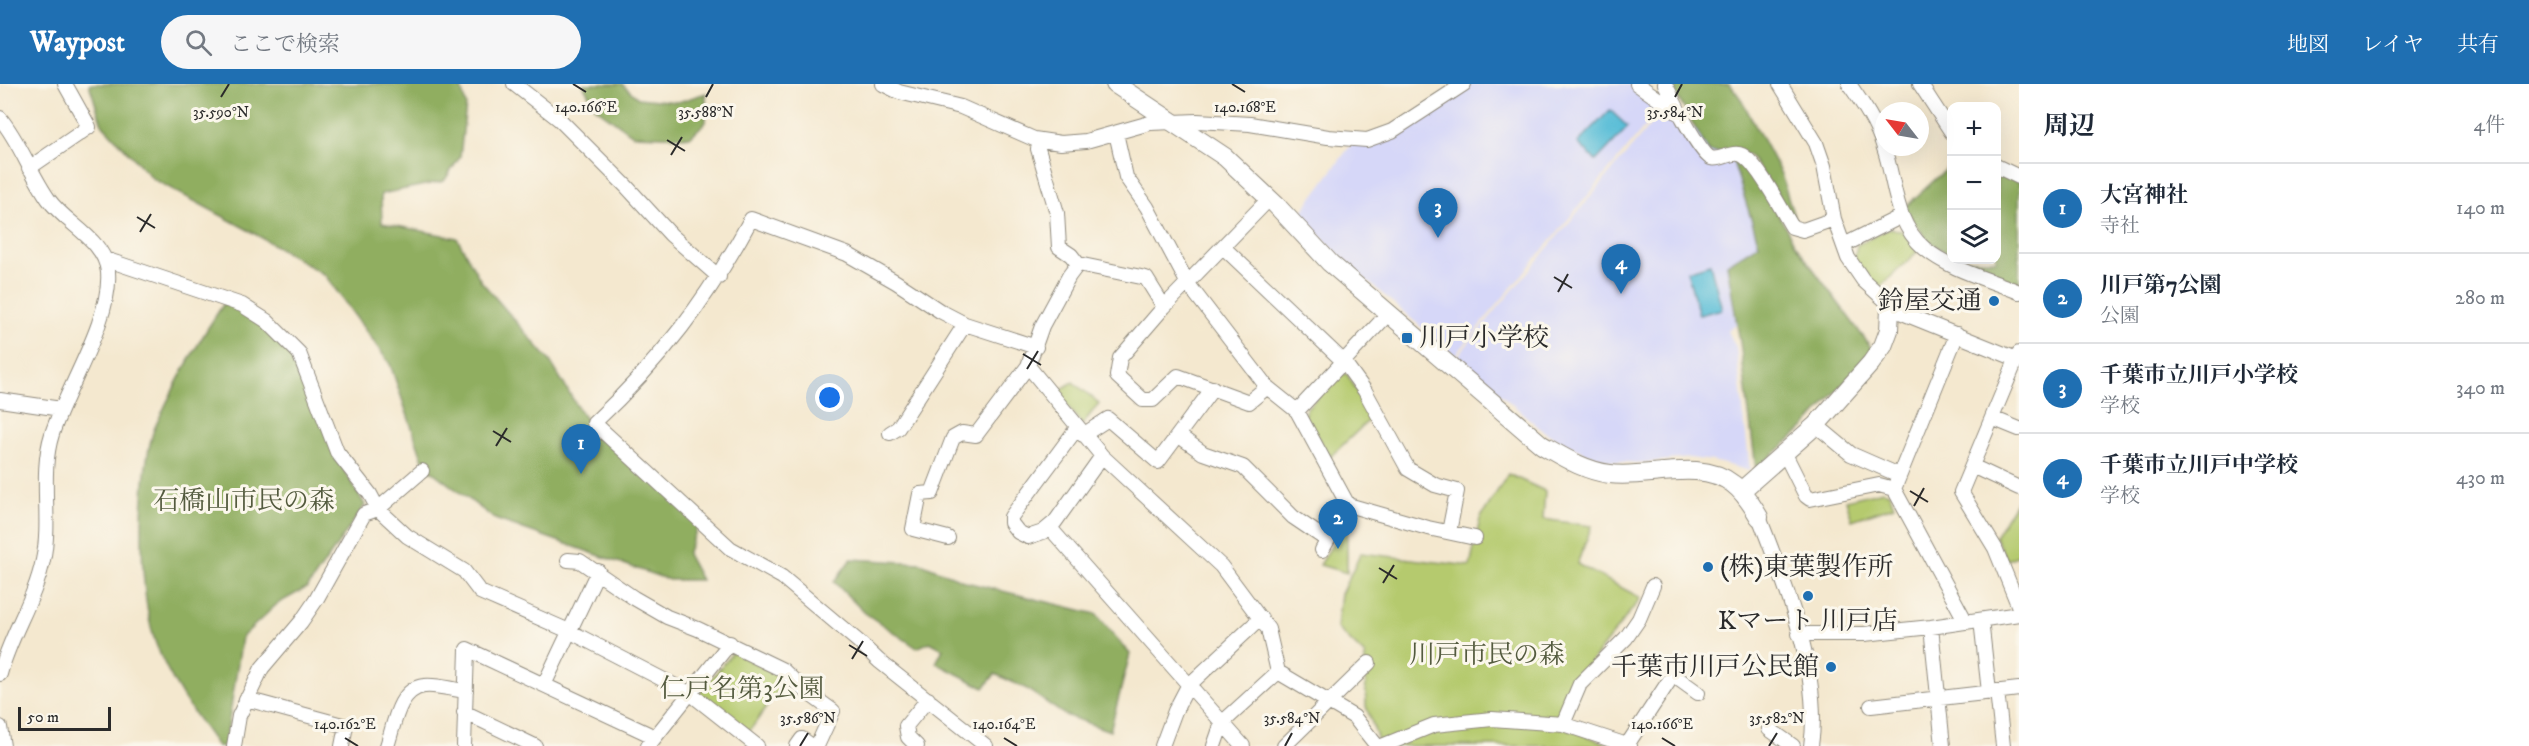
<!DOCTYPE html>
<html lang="ja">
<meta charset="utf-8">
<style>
body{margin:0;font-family:"IM FELL DW Pica","Noto Serif JP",serif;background:#f6f6f7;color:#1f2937}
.controls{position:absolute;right:18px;top:18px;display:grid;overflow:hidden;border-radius:12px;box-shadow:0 6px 24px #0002}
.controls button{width:54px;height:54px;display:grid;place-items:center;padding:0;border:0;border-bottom:2px solid #e0e1e3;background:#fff;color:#1f2937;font:30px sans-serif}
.compass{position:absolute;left:1875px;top:18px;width:54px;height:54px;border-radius:50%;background:#fff;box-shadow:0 6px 24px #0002;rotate:301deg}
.scale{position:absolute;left:18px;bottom:15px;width:93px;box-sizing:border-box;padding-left:6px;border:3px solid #2b2b2b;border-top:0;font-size:16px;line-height:21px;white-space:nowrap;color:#2b2b2b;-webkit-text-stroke:4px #fbf7ec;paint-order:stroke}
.you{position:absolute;left:830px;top:314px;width:21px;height:21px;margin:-15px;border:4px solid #fff;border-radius:50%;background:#1a73e8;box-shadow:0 0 0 9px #1a73e833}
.badge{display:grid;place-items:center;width:39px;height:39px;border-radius:50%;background:#1f6fb2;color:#fff;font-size:20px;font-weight:700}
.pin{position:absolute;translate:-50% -50px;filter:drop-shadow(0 2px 3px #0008)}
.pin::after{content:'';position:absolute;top:32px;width:21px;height:18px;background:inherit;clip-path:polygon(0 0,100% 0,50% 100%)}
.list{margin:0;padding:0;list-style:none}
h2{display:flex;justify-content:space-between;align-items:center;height:78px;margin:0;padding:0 24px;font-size:26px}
h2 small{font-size:20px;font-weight:400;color:#747a83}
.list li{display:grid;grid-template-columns:39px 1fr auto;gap:18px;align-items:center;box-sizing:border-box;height:90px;padding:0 24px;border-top:2px solid #e0e1e3}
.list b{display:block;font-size:22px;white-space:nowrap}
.list p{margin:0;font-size:20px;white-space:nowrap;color:#747a83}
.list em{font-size:20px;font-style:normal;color:#747a83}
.icon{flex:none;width:33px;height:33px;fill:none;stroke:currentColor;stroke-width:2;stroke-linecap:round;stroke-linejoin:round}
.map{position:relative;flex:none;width:2019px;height:662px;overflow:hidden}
header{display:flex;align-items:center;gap:36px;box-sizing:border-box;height:84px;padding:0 30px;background:#1f6fb2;color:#fff}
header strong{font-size:28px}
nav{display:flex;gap:33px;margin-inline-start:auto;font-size:21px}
.search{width:420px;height:54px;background:#f6f6f7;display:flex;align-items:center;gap:15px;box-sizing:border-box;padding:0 21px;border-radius:33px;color:#747a83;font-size:22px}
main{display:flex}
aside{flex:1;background:#fff}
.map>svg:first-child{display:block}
.built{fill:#d6d7f8}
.green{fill:#b5ca6e;stroke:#707a4c;stroke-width:1.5}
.forest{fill:#90ae61;stroke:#5e6c46;stroke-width:1.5}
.water{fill:#59bdd7;stroke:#427481;stroke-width:1.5}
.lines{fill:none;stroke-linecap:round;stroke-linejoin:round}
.minor-casing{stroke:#908a7d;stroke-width:16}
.tertiary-casing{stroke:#908a7d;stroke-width:20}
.minor{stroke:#fff;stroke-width:14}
.tertiary{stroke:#fff;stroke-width:18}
.ticks{fill:none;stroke:#2b2b2b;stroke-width:2}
.poi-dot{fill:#1f6fb2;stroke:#fbf7ec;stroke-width:2}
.labels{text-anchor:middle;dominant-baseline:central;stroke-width:6;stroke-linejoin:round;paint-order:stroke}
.poi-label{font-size:26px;fill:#2b2b2b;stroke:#fbf7ec;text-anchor:end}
.park-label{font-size:26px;fill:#545b3f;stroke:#fbf7ec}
.ticks-label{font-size:15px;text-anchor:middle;fill:#2b2b2b;stroke:#fbf7ec;stroke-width:6;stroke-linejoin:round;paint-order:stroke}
</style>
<header>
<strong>Waypost</strong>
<div class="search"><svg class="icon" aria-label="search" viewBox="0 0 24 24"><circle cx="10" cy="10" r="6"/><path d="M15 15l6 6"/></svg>ここで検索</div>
<nav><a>地図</a><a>レイヤ</a><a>共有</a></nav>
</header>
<main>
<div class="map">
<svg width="2019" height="662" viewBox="0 0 2019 662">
<rect width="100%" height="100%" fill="#fbf7ec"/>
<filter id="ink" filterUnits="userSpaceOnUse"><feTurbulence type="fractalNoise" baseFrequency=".0167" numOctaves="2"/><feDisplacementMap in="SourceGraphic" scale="12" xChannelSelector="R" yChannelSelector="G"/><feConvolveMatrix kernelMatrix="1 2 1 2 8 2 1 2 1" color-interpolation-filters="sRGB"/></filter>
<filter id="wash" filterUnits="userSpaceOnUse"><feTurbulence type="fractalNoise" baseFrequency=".008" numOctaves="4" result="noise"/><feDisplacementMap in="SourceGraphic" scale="24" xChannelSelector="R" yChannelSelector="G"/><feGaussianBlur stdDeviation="1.35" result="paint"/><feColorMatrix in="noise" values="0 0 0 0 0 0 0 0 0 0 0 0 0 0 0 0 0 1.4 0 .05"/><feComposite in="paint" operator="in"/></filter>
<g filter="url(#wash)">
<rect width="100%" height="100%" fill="#f4e8cf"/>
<path class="built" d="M 1469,0 L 1631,0 L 1663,21 L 1455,272 L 1345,178 L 1300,130 L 1353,58 L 1367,59 Z
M 1665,23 L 1731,74 L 1759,160 L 1727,180 L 1736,240 L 1728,247 L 1736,263 L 1750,387 L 1713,377 L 1690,374 L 1638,379 L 1610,377 L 1585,369 L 1560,357 L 1542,346 L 1457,273 Z"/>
<path class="green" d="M 1890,144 L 1904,148 L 1918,167 L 1879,204 L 1854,175 L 1857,161 Z
M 1340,290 L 1347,290 L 1372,333 L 1330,373 L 1304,332 L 1306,325 Z
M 1073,298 L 1099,319 L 1082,341 L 1057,308 Z
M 1508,390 L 1545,407 L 1543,435 L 1592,442 L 1577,480 L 1641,514 L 1580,592 L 1558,641 L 1613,662 L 1380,662 L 1366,622 L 1365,571 L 1337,544 L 1341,510 L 1361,469 L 1470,482 L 1480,435 Z
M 1883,407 L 1889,409 L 1894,422 L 1852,436 L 1846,416 Z
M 2019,413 L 2019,471 L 2007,476 L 1995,453 Z
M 1341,446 L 1347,449 L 1347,489 L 1320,481 Z
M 733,568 L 786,595 L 749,648 L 700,609 Z"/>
<path class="forest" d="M 89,0 L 460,0 L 466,21 L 460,73 L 444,97 L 381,110 L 382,139 L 457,154 L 481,197 L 550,277 L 580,327 L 597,350 L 700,437 L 687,470 L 701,496 L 669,496 L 495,435 L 425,382 L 390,280 L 325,191 L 250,147 L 153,95 L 102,40 Z
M 583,0 L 622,0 L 638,14 L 678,18 L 706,9 L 706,38 L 690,53 L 633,51 L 595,23 Z
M 1670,0 L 1730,0 L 1741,15 L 1781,90 L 1795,136 L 1749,71 L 1709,68 Z
M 1739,76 L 1746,80 L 1775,124 L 1794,159 L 1873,266 L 1806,342 L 1756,385 L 1740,258 L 1727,180 L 1759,160 L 1733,77 Z
M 1951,81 L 1951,172 L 1927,156 L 1904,124 Z
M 1997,86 L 2019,97 L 2019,200 L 1959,176 L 1996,176 Z
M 224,219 L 248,225 L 277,253 L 301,287 L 337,374 L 365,421 L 308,503 L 277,520 L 242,553 L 225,662 L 217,662 C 194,630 170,597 156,560 C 138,510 138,404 152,352 C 154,342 161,332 165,322 C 182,286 202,252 224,219 Z
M 851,475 L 921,479 L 966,498 L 1096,530 L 1130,570 L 1110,647 L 1065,631 L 1025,604 L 995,590 L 984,604 L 936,579 L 943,565 L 930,558 L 917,564 L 865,529 L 834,498 Z"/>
<path class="water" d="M 1610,26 L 1628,43 L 1596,77 L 1578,59 Z
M 1710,180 L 1722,225 L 1699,231 L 1687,187 Z"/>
</g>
<g filter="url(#ink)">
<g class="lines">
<g class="minor-casing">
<path id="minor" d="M 514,0 L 560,36 L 626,102 L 671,151 L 719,193
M 883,0 L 899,8 L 961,23 L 1034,55 L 1061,59 L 1086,57 L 1150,39 L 1197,37 L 1250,40 L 1328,53 L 1367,56 L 1392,47 L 1464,0
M 1637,0 L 1678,29
M 1665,0 C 1671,12 1700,71 1711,74 C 1721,77 1732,66 1742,71 C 1758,79 1782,127 1792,143 L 1803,146 L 1834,135
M 1780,0 L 1816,59 L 1824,82 L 1834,135 L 1848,174 L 1863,196 L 1885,216 L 1890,224 L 2019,276
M 1849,0 C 1863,20 1877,40 1884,64 C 1896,99 1894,138 1924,164 C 1950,186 1988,195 2019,208
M 1920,0 L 1952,49
M 0,34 C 20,58 31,91 49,116 C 66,140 105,156 108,188 C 112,235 66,305 52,350 C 39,391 52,435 43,476 C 35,516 10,551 0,590
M 1116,49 L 1126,93 L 1147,123 L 1188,200 L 1267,303 L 1297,327 L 1348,421 L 1428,444 L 1475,454
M 1038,65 L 1057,129 L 1059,163 L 1071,171 L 1078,180 L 1146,194 L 1164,223
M 1996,82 L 2019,93
M 29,84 L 89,43 L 65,0
M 1844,161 L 1900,133
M 1223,163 L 1344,278 L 1365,307 L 1408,385 L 1435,401 L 1457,407 L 1449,448
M 105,175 L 242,221 L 267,237 L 299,269 L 337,368 L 370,410 L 378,425 L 407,452 L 464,487 L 480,508 L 569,547 L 691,610 L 757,662
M 2019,269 L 1961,408 L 1995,464 L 2019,523
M 1028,282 L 1102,372 L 1221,482 L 1268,545 L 1278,588 L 1354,633 L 1377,662
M 1267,303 L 1249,318 L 1178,292 L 1153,316 L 1143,316 L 1117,292 L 1120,274 L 1164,223 L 1269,115
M 0,316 L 61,325
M 1297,327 L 1388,230
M 1992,334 L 2019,345
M 1816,341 L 1851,370 L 1899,391
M 1077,344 L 1011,433 L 1011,439 L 1018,448 L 1028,453 L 1043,448 L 1055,438 L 1102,372
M 890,349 L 898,344 L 965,240
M 1083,351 L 1108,335 L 1158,378 L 1213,304
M 1178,351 L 1203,369 L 1243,383 L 1293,433 L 1327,456
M 1785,370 L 1806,412 L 1810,415 L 1879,401 L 1894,405 L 1966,538
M 1972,382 L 2019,404
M 1894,405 L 1957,250
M 1759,433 C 1785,499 1822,590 1811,662
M 1050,444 L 1243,662
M 948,454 L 913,445 L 920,410 L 932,409 L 953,354 L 962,349 L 976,351 L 1028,282 L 1042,242 L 1069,192 L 1078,180
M 1322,466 L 1348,421
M 568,476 L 580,477 L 634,514 L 667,533 L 698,545 L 783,586 L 804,606 L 833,627 L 817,662
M 1981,536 L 1989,608
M 1931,543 L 1943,662
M 1799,550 L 1864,550 L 1931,543 L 2019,530
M 544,601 L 598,487
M 1997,607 L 2003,662
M 246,615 L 346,642 L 342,662
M 1871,622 L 2019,605
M 464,628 L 535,662
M 1563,640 L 1580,600 L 1626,554 L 1639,535 L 1653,502
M 0,643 L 3,662
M 1769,645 L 1793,662
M 1627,661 L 1673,591 L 1698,609
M 234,662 L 239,632 L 262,584 L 301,538 L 316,516 L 364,430 L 378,425 L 422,387
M 387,662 C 394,642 398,605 424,602 C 436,600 453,606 466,607
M 464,662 L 467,565 L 655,653
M 648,662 L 730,559
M 797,662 L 802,655 L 812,662
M 917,662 L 908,653 L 906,642 L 928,615
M 986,662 L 879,577 L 859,558 L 782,493 L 730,464 L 594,339 C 660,277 708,215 751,135 L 847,170 L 896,198 L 940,227 L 965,240 L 1036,263
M 1162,662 L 1175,627 L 1188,602 L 1261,534
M 1214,662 L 1222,639 L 1278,588
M 1284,662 L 1369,579
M 1382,662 L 1434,641 L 1492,635 L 1563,640 L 1630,662"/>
</g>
<g class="tertiary-casing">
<path id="tertiary" d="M 1115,0 L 1225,73 L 1276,121 L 1330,179 L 1542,361 C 1563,373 1585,387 1610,390 C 1648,395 1700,374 1733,400 C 1744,408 1752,421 1759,433
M 1741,407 L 1816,341 L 1871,279 L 1883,262 L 1889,246 L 1890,224"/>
</g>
<use href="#minor" class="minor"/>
<use href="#tertiary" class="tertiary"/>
</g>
</g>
<path class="ticks" d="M 573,0 L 586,8M 1232,0 L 1245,8M 221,13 L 229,0M 706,13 L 713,0M 1675,13 L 1682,0M 667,56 L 685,67M 671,71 L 682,53M 137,133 L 155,144M 140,148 L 151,130M 1554,193 L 1572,204M 1558,208 L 1568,190M 1023,270 L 1041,281M 1027,285 L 1038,267M 493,347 L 511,358M 496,362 L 507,344M 1910,407 L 1928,418M 1914,422 L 1924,404M 1379,484 L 1397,495M 1383,499 L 1394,481M 849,561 L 867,572M 852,575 L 863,557M 345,654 L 358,662M 1004,654 L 1017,662M 1662,654 L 1675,662M 800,662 L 808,649M 1285,662 L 1292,649M 1769,662 L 1777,649"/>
<g class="poi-dot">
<circle cx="1994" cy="217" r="6"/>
<rect x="1401" y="248" width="12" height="12" rx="3"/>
<circle cx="1708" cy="483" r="6"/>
<circle cx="1808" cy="512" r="6"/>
<circle cx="1831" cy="583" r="6"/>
</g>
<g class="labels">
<g class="poi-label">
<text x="1982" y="217">鈴屋交通</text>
<text x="1419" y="254" text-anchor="start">川戸小学校</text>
<text x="1720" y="483" text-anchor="start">(株)東葉製作所</text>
<text x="1808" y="537" text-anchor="middle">Kマート 川戸店</text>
<text x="1819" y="583">千葉市川戸公民館</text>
</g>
<g class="park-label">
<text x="244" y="417">石橋山市民の森</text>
<text x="1487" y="571">川戸市民の森</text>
<text x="742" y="605">仁戸名第3公園</text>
</g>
</g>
<g class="ticks-label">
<text x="586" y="28">140.166°E</text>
<text x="1245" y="28">140.168°E</text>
<text x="221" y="33">35.590°N</text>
<text x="706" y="33">35.588°N</text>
<text x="1675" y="33">35.584°N</text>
<text x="808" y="639">35.586°N</text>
<text x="1292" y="639">35.584°N</text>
<text x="1777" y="639">35.582°N</text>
<text x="345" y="645">140.162°E</text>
<text x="1004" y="645">140.164°E</text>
<text x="1662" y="645">140.166°E</text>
</g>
</svg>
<div class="controls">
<button>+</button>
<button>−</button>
<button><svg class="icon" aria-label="layers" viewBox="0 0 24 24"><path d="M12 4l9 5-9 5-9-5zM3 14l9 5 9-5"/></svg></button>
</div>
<svg class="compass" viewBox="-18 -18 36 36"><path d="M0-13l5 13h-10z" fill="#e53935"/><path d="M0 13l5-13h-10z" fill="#747a83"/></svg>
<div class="scale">50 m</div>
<div class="you"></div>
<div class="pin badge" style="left:581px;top:390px">1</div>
<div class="pin badge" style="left:1338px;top:465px">2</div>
<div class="pin badge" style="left:1438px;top:154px">3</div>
<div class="pin badge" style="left:1621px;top:210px">4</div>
</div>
<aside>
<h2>周辺<small>4件</small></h2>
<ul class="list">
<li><span class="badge">1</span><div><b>大宮神社</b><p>寺社</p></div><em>140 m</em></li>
<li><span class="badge">2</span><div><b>川戸第7公園</b><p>公園</p></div><em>280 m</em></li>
<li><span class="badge">3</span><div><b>千葉市立川戸小学校</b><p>学校</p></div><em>340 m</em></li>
<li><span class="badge">4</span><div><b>千葉市立川戸中学校</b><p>学校</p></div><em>430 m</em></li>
</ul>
</aside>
</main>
